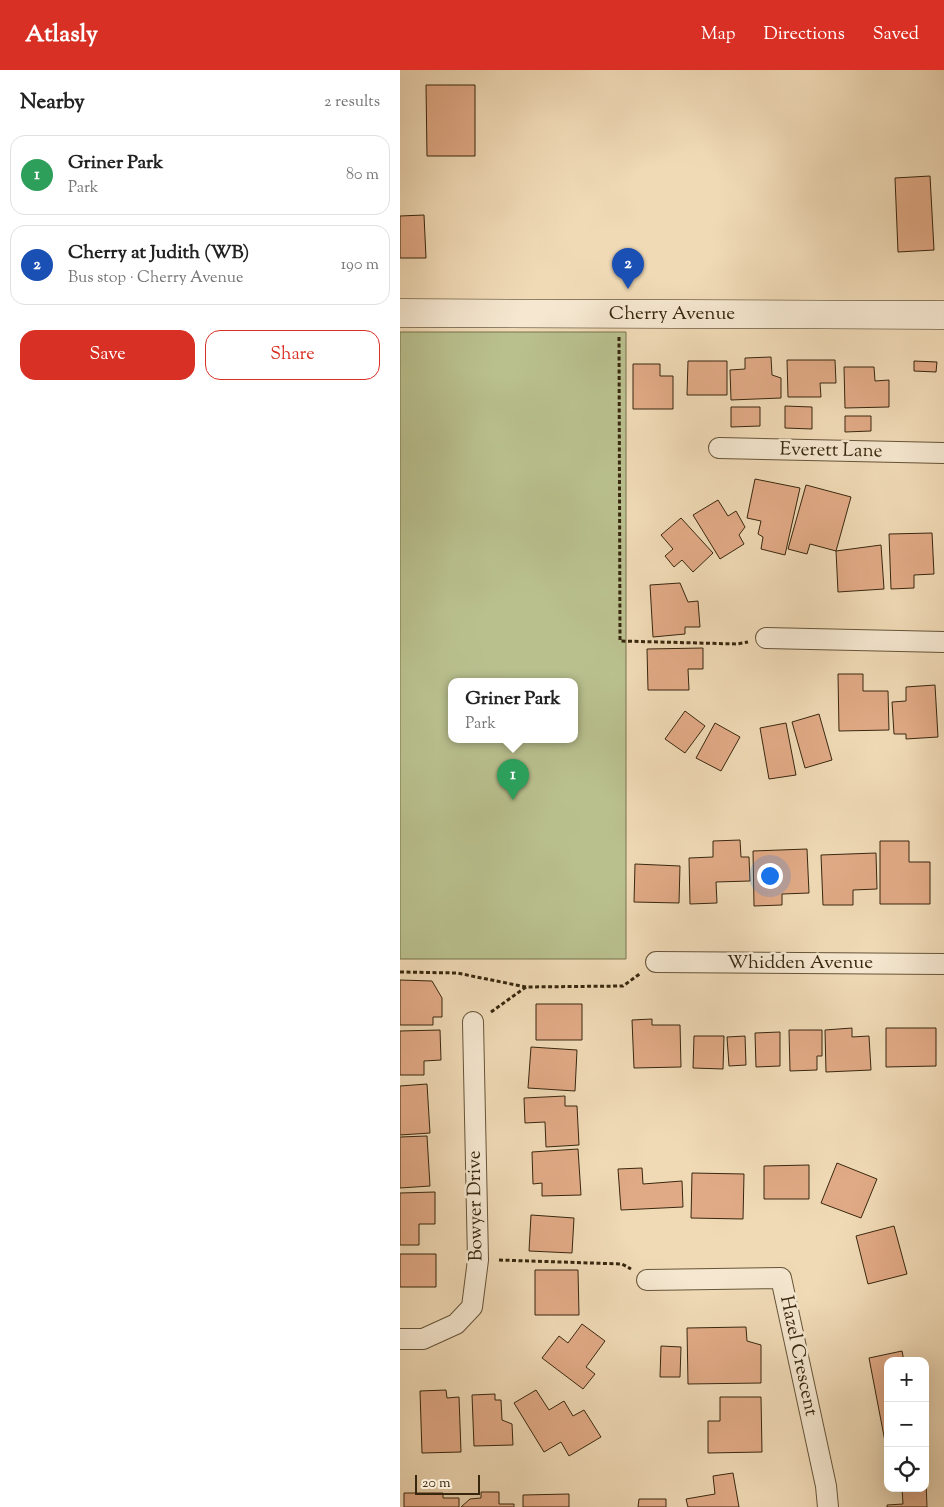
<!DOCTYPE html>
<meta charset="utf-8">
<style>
body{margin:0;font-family:"Sorts Mill Goudy",serif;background:#f2f2f2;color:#222}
.controls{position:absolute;right:15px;bottom:15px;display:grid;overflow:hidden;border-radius:10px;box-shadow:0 5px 20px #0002}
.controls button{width:45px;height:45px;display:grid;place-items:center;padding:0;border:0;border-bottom:1px solid #e0e0e0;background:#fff;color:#222;font:25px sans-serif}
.scale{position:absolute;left:15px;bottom:12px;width:65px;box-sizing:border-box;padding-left:5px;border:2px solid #38270e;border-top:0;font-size:14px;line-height:18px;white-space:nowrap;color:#38270e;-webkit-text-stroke:4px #f5e7d0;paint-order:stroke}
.you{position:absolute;left:369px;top:805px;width:18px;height:18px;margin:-12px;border:4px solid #fff;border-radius:50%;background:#1a73e8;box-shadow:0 0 0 8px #1a73e833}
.badge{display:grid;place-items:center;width:32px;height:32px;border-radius:50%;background:#d93025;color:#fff;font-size:16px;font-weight:700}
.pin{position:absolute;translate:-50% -41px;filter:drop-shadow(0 1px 2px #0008)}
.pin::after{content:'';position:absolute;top:26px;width:18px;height:15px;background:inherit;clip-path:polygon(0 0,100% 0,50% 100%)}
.popup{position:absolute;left:48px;top:608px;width:130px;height:65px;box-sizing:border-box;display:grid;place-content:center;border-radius:10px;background:#fff;filter:drop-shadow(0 1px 4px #0005);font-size:16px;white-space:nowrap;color:#767676}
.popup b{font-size:19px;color:#222}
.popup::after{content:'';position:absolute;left:50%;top:100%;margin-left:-10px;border:10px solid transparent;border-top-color:#fff}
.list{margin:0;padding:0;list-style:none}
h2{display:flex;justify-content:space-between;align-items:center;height:65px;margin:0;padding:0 20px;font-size:21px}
h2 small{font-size:16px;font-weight:400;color:#767676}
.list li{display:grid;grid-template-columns:32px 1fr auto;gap:15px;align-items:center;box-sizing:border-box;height:80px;margin:0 10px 10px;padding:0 10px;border:1px solid #e0e0e0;border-radius:15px}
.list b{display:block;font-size:19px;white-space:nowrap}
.list p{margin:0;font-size:16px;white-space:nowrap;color:#767676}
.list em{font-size:16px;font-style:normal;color:#767676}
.actions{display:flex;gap:10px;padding:15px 20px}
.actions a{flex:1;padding:11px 0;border:1px solid #d93025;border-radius:15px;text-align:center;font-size:18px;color:#d93025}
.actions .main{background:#d93025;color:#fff}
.icon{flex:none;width:28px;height:28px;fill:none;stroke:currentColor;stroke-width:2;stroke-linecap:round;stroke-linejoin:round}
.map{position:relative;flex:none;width:544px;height:1437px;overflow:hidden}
header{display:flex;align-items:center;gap:30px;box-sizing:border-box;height:70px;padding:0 25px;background:#d93025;color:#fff}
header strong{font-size:24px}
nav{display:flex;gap:28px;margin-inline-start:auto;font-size:18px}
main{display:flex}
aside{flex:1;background:#fff}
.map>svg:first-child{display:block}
.green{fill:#b9c08e;stroke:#78744e;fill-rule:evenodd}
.building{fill:#e1aa86;stroke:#38270e}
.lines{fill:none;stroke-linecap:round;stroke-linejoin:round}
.street-casing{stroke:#665438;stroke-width:22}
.secondary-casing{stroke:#38270e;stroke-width:29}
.path{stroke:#38270e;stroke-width:3;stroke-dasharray:4 2.5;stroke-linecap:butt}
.street{stroke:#f5e7d0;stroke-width:20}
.secondary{stroke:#f5e7d0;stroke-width:28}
.labels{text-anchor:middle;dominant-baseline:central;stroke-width:5;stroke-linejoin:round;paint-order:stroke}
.street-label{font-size:19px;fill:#38270e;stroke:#f5e7d0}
</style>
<header>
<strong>Atlasly</strong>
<nav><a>Map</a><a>Directions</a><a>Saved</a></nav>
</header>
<main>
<aside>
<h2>Nearby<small>2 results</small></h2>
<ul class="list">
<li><span class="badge" style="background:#2e9e5b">1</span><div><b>Griner Park</b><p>Park</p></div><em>80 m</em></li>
<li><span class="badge" style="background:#1a4fb4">2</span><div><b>Cherry at Judith (WB)</b><p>Bus stop · Cherry Avenue</p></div><em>190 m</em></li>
</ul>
<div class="actions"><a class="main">Save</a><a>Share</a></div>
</aside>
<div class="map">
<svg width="544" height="1437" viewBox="0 0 544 1437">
<rect width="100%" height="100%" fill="#f0dab6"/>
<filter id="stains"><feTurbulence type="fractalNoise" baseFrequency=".004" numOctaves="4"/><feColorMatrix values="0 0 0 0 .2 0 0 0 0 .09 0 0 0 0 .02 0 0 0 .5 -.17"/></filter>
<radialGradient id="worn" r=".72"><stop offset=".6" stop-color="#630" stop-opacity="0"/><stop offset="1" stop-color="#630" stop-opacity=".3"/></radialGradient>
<path class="green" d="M 0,262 L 226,262 L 226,889 L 0,889 ZM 52,611 L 174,611 L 174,669 L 52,669 Z"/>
<path class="building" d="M 26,15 L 75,15 L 75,86 L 27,86 Z
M 530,106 L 534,180 L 498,182 L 495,108 Z
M 24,145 L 26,188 L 0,188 L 0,146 Z
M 371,287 L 372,305 L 381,308 L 381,328 L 331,330 L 330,300 L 345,299 L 345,288 Z
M 387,290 L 435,290 L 436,313 L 420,313 L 421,327 L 388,327 Z
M 288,291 L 327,291 L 327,325 L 287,325 Z
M 514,291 L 537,292 L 536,302 L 514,301 Z
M 233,294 L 260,294 L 260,306 L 273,306 L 273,339 L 233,339 Z
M 444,297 L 474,297 L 475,311 L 489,310 L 489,337 L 445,338 Z
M 385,336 L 412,337 L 412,359 L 385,358 Z
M 331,337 L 360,337 L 360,356 L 331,357 Z
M 445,346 L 471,346 L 471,361 L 445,362 Z
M 355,409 L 400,418 L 385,485 L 361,479 L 363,467 L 358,464 L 361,451 L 347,448 Z
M 406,415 L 451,427 L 436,481 L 410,474 L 407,484 L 388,479 Z
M 318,430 L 328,446 L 336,441 L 345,457 L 339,465 L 344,474 L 320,489 L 293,445 Z
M 281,448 L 313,483 L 293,502 L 282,490 L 274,497 L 265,486 L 273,479 L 261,465 Z
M 532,463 L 534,504 L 514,505 L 514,518 L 491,519 L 489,464 Z
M 481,475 L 484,519 L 438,522 L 436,481 Z
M 280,513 L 288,532 L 298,531 L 300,557 L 285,557 L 285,564 L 253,567 L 250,515 Z
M 303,578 L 303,599 L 288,599 L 289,620 L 248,620 L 247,579 Z
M 438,604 L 463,604 L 463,621 L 488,621 L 489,660 L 439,661 Z
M 535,615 L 538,667 L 506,669 L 506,664 L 494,664 L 492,632 L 506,631 L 506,617 Z
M 285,641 L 305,656 L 285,683 L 265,669 Z
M 419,644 L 432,690 L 405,698 L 392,652 Z
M 315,653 L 340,667 L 321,701 L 296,688 Z
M 386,653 L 396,705 L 369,709 L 360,658 Z
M 340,770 L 341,787 L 349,787 L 350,811 L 316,812 L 317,833 L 290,834 L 289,788 L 313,787 L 313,771 Z
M 480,771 L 509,771 L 509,792 L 530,792 L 530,834 L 480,834 Z
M 407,779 L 409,823 L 382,824 L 382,835 L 354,836 L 353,781 Z
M 476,783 L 477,819 L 453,820 L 453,835 L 423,835 L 421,785 Z
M 235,794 L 280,796 L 279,833 L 234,832 Z
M 0,910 L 32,911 L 42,928 L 42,947 L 33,947 L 33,955 L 0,955 Z
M 136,934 L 182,934 L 182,970 L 136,970 Z
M 252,949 L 252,955 L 280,955 L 281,997 L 234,998 L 232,950 Z
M 452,958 L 452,967 L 469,966 L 471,1000 L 426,1002 L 425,960 Z
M 486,958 L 536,958 L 536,996 L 486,997 Z
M 40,960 L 41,990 L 24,991 L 24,1005 L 0,1005 L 0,961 Z
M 389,960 L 422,960 L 422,986 L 417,986 L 417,1000 L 390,1001 Z
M 380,962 L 380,996 L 356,997 L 355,963 Z
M 294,966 L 324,966 L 323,999 L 293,998 Z
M 345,966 L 346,995 L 329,996 L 327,967 Z
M 131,977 L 177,980 L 175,1021 L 128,1018 Z
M 27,1014 L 30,1063 L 0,1065 L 0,1016 Z
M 165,1026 L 165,1036 L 177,1036 L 179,1075 L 146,1077 L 145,1052 L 125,1053 L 124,1028 Z
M 27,1066 L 30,1116 L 0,1118 L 0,1067 Z
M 178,1079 L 181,1125 L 142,1126 L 142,1113 L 133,1114 L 132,1082 Z
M 437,1093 L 477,1109 L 461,1148 L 421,1133 Z
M 409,1095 L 409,1129 L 364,1129 L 364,1096 Z
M 242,1098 L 243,1114 L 282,1111 L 283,1137 L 221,1140 L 218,1099 Z
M 292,1103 L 344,1104 L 343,1149 L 291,1148 Z
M 35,1122 L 35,1154 L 19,1154 L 19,1175 L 0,1175 L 0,1123 Z
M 131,1145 L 174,1148 L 172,1183 L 129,1181 Z
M 494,1156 L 507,1204 L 468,1214 L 456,1166 Z
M 0,1184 L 36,1184 L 36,1217 L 0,1217 Z
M 135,1200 L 178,1200 L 179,1245 L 135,1245 Z
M 182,1254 L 205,1271 L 186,1297 L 195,1304 L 183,1319 L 142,1288 L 159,1266 L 168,1273 Z
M 346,1257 L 347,1271 L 361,1275 L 361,1313 L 288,1314 L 287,1258 Z
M 261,1276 L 281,1277 L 280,1307 L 260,1307 Z
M 502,1281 L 504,1291 L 488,1291 L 487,1382 L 469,1288 Z
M 46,1320 L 47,1328 L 59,1327 L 61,1382 L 22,1383 L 20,1321 Z
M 136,1320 L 149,1340 L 164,1331 L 173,1346 L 184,1340 L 201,1367 L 169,1386 L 161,1372 L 144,1382 L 114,1333 Z
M 95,1324 L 95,1330 L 101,1330 L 102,1350 L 112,1354 L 113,1375 L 74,1376 L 72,1325 Z
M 320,1327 L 361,1327 L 362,1382 L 308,1383 L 308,1351 L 320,1351 Z
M 333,1403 L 339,1437 L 288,1437 L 286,1429 L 315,1424 L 313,1406 Z
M 526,1410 L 527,1437 L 487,1437 L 487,1435 L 503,1434 L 502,1418 L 525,1418 Z
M 81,1422 L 99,1422 L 99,1434 L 114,1434 L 114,1437 L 61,1437 L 70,1429 L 81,1428 Z
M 4,1423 L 43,1423 L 43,1428 L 59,1428 L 59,1437 L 4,1437 Z
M 169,1424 L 169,1437 L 123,1437 L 123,1425 Z
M 239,1429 L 266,1429 L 266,1437 L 238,1437 Z"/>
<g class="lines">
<g class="street-casing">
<path id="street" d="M 319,378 L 544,383
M 366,568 L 544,572
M 256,892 L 544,894
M 247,1210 L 381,1208 L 426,1416 L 428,1437
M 0,1269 L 23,1269 L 56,1254 L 72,1237 L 78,1190 L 73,952"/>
</g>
<g class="secondary-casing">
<path id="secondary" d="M 0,243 L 544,245"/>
</g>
<path class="path" d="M 219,267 L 220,571 L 337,574 L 348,572
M 0,902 L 57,903 L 126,917 L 223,916 L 241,903
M 91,942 L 126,917
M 99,1190 L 222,1194 L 231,1199"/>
<use href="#street" class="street"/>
<use href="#secondary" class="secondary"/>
</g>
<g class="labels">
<g class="street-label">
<text x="272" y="244">Cherry Avenue</text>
<text transform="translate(431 381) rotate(1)">Everett Lane</text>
<text x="400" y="893">Whidden Avenue</text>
<text transform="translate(76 1136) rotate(-91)">Bowyer Drive</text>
<text transform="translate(398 1286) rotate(78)">Hazel Crescent</text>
</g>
</g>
<rect width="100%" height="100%" filter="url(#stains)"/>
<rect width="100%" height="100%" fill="url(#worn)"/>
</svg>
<div class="controls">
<button>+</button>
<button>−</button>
<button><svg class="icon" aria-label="locate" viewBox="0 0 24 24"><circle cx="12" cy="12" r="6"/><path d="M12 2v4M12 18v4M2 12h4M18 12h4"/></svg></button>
</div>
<div class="scale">20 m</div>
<div class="you"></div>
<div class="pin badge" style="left:113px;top:730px;background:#2e9e5b">1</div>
<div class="popup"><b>Griner Park</b>Park</div>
<div class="pin badge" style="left:228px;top:219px;background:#1a4fb4">2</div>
</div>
</main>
